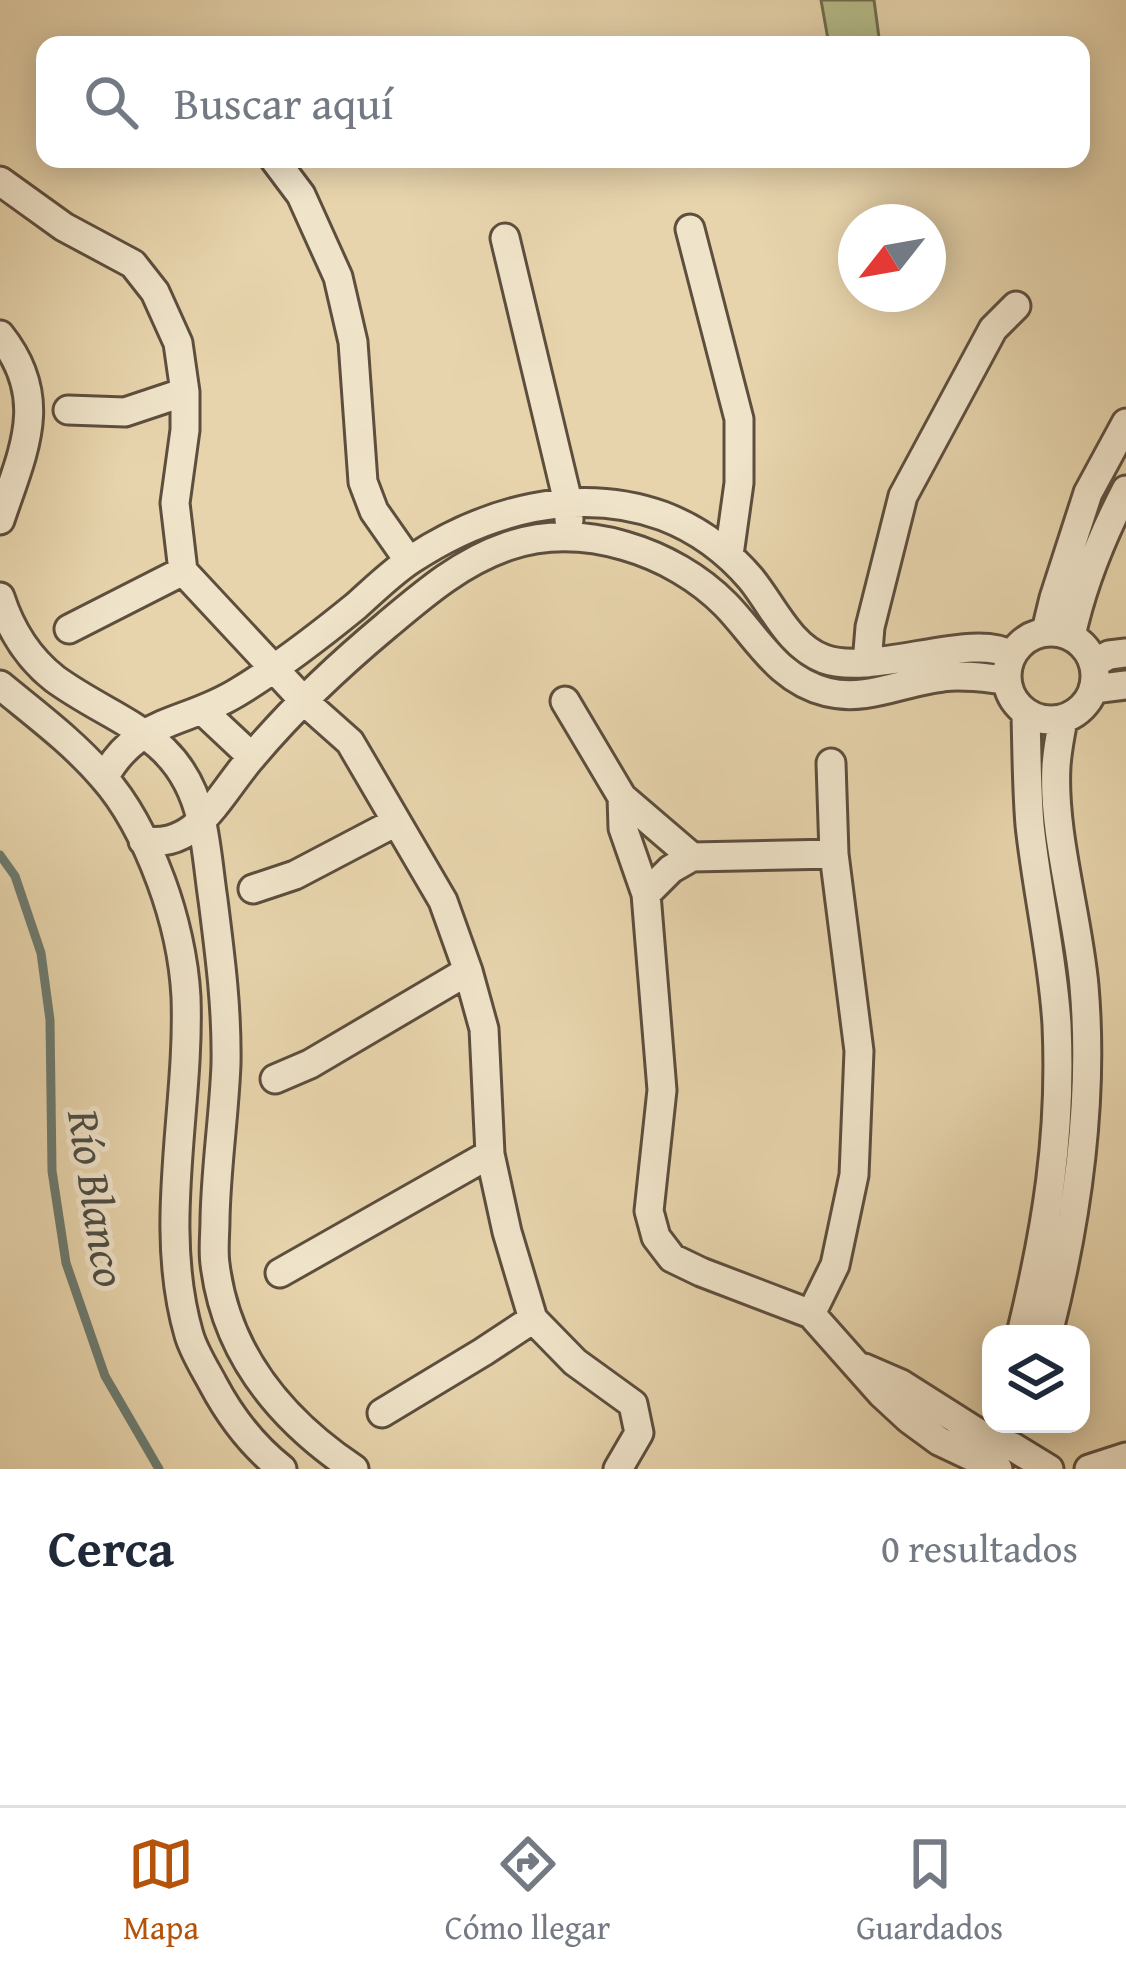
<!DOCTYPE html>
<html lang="es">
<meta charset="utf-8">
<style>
body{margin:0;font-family:"Gentium Book Plus",serif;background:#f6f6f7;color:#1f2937}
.controls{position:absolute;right:36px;bottom:36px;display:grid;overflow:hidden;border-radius:24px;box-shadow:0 6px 30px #0003}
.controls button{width:108px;height:108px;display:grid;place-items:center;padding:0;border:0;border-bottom:3px solid #e0e1e3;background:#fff;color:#1f2937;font:60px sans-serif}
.compass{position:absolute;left:838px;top:204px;width:108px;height:108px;border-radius:50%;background:#fff;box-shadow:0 6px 30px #0003;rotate:239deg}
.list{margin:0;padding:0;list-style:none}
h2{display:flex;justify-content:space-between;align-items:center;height:156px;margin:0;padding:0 48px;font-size:51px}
h2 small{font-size:39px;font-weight:400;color:#747a83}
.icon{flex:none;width:66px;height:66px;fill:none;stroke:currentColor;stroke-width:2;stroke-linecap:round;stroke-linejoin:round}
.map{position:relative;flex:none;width:1126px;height:1469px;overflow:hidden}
.search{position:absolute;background:#fff;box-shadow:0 6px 30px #0003;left:36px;right:36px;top:36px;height:132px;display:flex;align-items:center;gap:30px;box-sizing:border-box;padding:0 42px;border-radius:24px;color:#747a83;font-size:45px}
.sheet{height:336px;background:#fff}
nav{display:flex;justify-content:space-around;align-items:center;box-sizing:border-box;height:168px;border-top:3px solid #e0e1e3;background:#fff;font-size:33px;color:#747a83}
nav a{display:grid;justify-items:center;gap:6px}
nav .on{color:#b45309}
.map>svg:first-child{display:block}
.green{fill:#b6bc89;stroke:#726e51;stroke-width:3}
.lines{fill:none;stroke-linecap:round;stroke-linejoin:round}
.stream{stroke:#6d7c71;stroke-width:9}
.street-casing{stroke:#5d4e3e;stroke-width:33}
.street{stroke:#efe3c9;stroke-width:27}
.labels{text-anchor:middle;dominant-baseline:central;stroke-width:10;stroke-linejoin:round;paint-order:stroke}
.water-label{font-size:45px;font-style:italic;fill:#4e4e45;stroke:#efe3c9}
</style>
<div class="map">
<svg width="1126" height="1469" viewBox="0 0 1126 1469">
<rect width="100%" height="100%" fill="#e7d4ac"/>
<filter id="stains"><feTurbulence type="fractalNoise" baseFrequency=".00167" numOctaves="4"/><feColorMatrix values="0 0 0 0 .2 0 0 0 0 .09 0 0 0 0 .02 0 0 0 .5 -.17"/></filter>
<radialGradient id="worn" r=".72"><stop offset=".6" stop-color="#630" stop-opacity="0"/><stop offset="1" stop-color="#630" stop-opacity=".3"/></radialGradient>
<path class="green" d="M 821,0 L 874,0 L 880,45 L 829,45 Z"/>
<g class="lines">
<path class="stream" d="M 0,855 L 15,876 L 41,953 L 50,1020 L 52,1171 L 66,1263 L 105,1376 L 159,1469"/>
<g class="street-casing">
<path id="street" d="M 274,159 L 301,195 L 338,277 L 353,342 L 363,482 L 374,511 L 409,561
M 0,181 L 64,227 L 133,264 L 155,292 L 178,343 L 185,392 L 185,430 L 175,503 L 183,571 L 305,702 L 350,742 L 443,901 L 468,971 L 484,1029 L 490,1154 L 507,1232 L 533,1319 L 575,1362 L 633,1404 L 639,1433 L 618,1469
M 690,229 L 739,419 L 739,483 L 729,555
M 505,238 L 568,502 L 569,520
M 0,335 C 51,399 23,451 0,520
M 68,410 L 125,412 L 185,392
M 0,597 C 10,628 28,658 55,679 C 117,724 181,733 201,819 C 207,845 209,873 213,900 C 220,955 227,1008 226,1064 C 224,1116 216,1167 215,1219 C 215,1234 213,1250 215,1264 C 226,1355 281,1420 354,1469
M 69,629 L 183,571
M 1046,631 L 1054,598 L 1088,493 L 1126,423
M1007 676a44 44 0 1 1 88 0a44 44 0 1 1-88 0Z
M 1071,636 C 1082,585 1102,536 1126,490
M 867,663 L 870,627 L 903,496 L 993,329 L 1016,306
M 1094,663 L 1109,655 L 1126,653
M 0,685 C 35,714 73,742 103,777 C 128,805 148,846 161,881 C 174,916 184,959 186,997 C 190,1110 157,1225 189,1335 C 194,1352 205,1369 213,1384 C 230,1416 254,1447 282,1469
M 1094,689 L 1126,685
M 565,701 L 622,797 L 623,828 L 646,894 L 662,1090 L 649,1211 L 656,1237 L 672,1258 L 701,1272 L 811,1314 L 882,1394 L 909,1419 L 939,1441 L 998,1469
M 203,711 L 252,757
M 104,778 C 137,717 185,725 238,692 C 279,667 318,637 356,606 C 374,590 392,572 412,559 C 485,511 577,485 663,516 C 697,529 728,552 751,579 C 773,606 789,646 824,659 C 873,677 974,631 1011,655
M 622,797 L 692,857
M 143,841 C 163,843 177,840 193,828 C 216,809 232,780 251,758 C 292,709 339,665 387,625 C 425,593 461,562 508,546 C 582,521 673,551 726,605 C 758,638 778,680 827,692 C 867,702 904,681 943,677 C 964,674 986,678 1006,680
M 253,889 L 295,875 L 396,822
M 646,894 L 671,869 L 692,857 L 834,854
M 275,1079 L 310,1064 L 468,971
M 280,1273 L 490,1154
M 811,1314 L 835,1265 L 854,1175 L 859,1051 L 834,854 L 831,763
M 1021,1334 C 1047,1227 1062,1135 1057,1025 C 1053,957 1037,892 1030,825 C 1027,788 1027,751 1026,715
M 1048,1334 C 1077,1220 1094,1103 1084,986 C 1078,917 1052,833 1056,766 C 1057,751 1060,735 1063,720
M 864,1368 L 901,1384 L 983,1436 L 1013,1447 L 1049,1469
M 382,1413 L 483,1352 L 533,1319
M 1089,1469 L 1126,1457"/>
</g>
<use href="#street" class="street"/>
</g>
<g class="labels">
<g class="water-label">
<text transform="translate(98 1198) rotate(81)">Río Blanco</text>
</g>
</g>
<rect width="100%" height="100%" filter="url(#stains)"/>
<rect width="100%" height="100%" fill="url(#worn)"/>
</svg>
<div class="controls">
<button><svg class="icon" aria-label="layers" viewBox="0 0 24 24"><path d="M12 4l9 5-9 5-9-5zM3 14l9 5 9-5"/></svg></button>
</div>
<svg class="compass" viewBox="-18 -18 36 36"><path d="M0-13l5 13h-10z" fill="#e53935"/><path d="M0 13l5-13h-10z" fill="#747a83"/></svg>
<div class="search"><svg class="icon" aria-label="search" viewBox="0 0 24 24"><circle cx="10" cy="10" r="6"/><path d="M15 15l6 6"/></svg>Buscar aquí</div>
</div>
<section class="sheet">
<h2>Cerca<small>0 resultados</small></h2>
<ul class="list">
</ul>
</section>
<nav>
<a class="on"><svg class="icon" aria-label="map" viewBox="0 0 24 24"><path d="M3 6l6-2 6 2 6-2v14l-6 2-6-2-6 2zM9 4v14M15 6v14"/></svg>Mapa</a>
<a><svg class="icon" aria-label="directions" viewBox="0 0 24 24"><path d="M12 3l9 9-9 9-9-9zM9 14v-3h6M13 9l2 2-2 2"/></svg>Cómo llegar</a>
<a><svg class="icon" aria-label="saved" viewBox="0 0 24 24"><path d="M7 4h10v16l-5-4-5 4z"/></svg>Guardados</a>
</nav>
